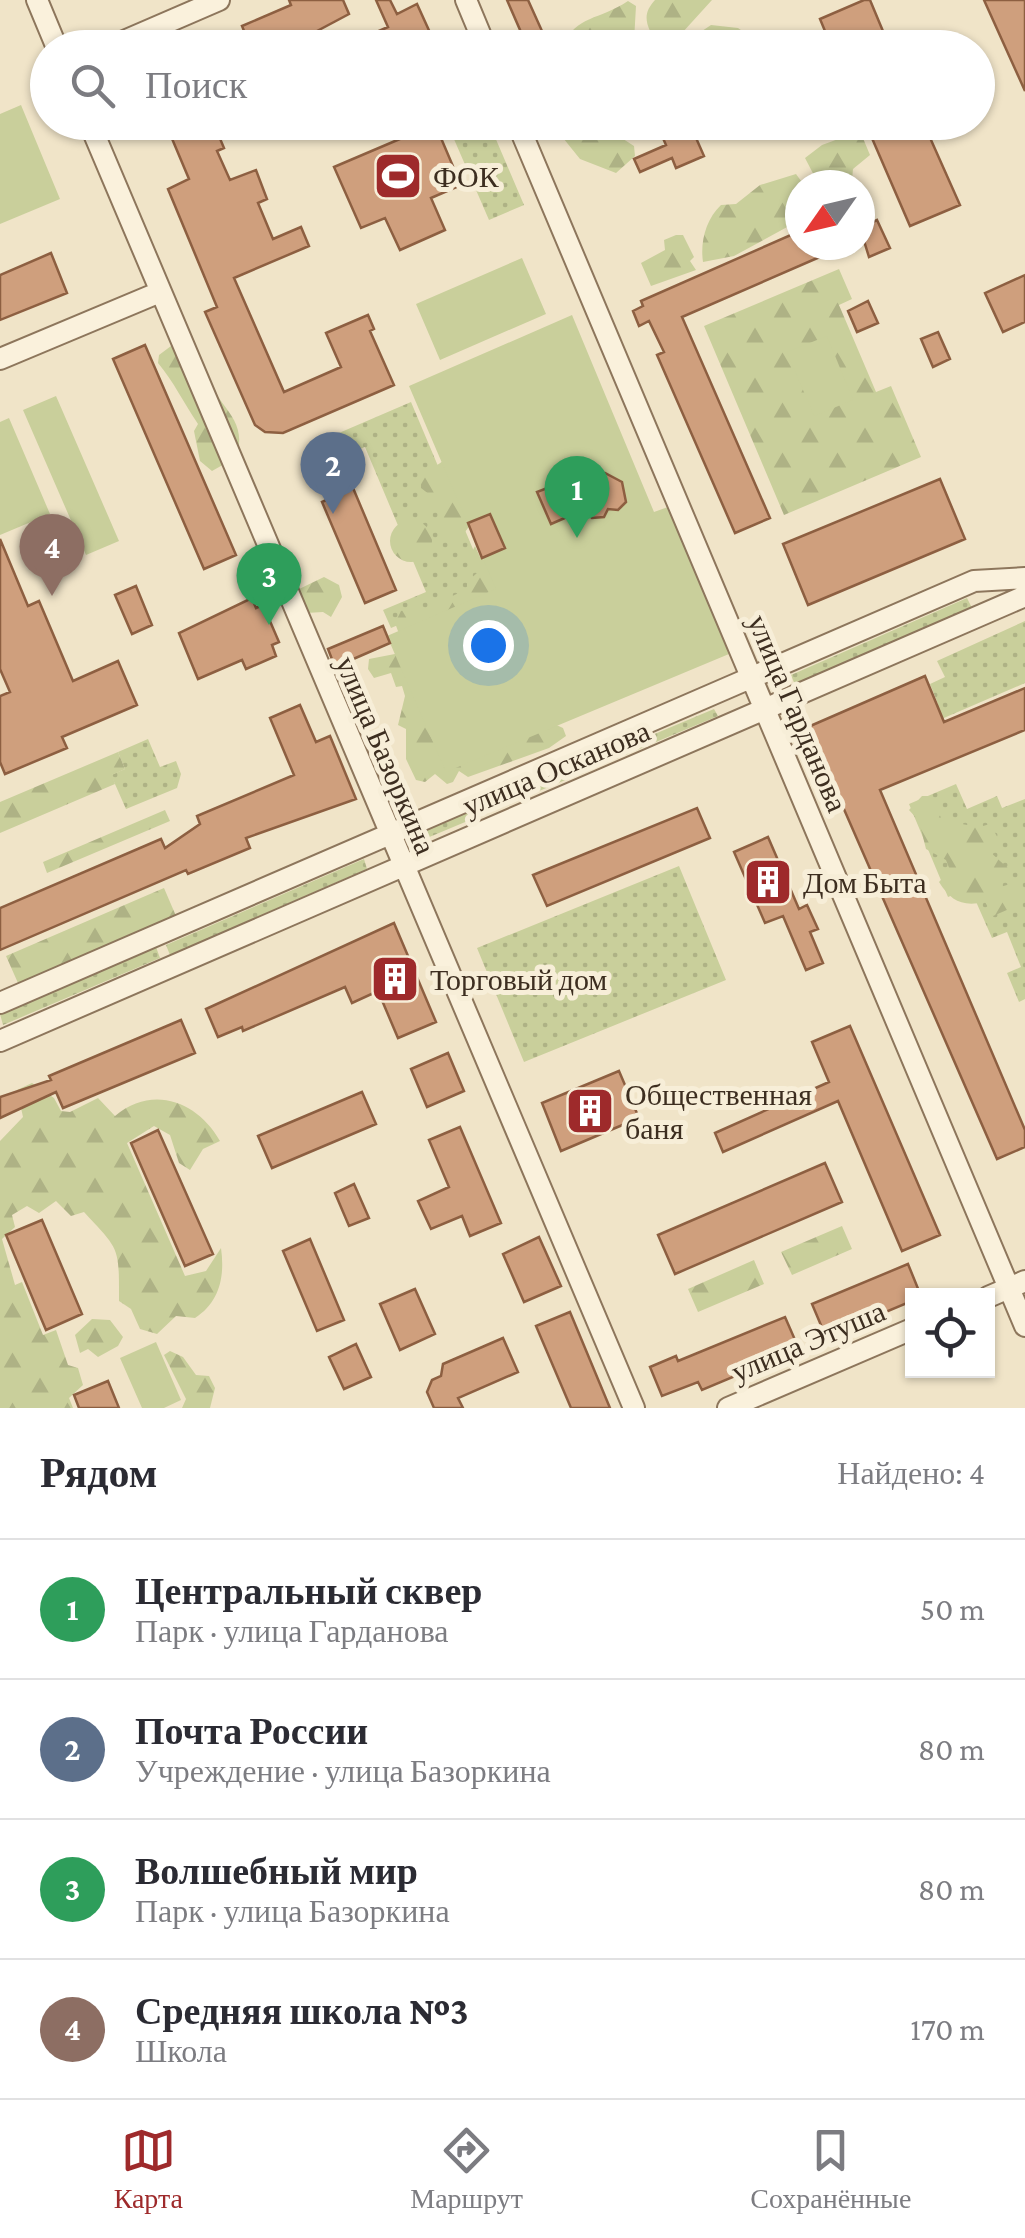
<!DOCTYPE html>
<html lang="ru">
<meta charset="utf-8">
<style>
body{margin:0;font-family:"Crimson Pro",serif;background:#f7f7f7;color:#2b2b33}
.controls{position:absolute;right:30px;bottom:30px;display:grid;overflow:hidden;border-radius:0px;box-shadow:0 2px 8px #0004}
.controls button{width:90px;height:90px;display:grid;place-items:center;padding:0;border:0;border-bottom:2px solid #e1e1e2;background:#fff;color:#2b2b33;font:50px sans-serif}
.compass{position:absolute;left:785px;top:170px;width:90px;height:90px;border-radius:50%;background:#fff;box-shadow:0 2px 8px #0004;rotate:236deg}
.you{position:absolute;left:488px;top:645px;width:35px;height:35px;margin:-25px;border:8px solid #fff;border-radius:50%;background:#1a73e8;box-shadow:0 0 0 15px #1a73e833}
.badge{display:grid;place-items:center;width:65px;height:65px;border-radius:50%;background:#9e2a2b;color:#fff;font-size:32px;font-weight:700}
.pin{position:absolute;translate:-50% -82px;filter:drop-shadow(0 2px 5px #0008)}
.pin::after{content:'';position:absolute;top:52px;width:35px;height:30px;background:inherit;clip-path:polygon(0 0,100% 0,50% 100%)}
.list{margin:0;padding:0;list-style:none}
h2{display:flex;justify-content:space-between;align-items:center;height:130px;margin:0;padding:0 40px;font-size:42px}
h2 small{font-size:32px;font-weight:400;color:#7c7c81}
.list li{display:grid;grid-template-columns:65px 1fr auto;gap:30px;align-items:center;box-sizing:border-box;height:140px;padding:0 40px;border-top:2px solid #e1e1e2}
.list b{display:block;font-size:38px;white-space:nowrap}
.list p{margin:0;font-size:32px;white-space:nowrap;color:#7c7c81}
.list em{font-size:32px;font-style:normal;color:#7c7c81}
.icon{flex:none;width:55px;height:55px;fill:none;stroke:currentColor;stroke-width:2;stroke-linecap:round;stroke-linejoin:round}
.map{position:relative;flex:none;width:1025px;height:1408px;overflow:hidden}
.search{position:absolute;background:#fff;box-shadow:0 2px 8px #0004;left:30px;right:30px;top:30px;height:110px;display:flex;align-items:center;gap:25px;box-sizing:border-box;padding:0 35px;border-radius:55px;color:#7c7c81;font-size:38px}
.sheet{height:690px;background:#fff}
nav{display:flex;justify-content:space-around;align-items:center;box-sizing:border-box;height:140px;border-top:2px solid #e1e1e2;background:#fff;font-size:28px;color:#7c7c81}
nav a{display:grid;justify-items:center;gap:5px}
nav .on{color:#9e2a2b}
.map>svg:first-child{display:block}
.grass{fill:url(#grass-dots)}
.forest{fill:url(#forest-firs)}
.park{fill:#c9cf9b}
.building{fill:#cf9f7d;stroke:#8d5f41;stroke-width:2.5}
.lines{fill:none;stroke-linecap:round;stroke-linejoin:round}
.minor-casing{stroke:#8d765c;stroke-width:24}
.minor{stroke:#faf1dc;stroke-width:20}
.labels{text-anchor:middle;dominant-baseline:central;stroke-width:10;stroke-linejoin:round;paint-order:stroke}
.poi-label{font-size:30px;fill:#3d2e20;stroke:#f7eed8;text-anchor:start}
.street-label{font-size:30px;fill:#3d2e20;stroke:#f7eed8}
</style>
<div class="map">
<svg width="1025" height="1408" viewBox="0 0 1025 1408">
<defs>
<pattern id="grass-dots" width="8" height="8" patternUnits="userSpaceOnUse" patternTransform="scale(2.5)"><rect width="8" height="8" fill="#c9cf9b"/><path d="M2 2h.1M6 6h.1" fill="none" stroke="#aeb285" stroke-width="1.8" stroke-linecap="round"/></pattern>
<pattern id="forest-firs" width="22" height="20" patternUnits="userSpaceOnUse" patternTransform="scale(2.5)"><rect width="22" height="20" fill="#c9cf9b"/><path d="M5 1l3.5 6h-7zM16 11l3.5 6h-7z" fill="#aeb285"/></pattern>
</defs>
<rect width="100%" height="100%" fill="#f0e4c8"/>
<path class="grass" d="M 447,123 L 489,123 L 524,205 L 489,220 Z
M 411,402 L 489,587 L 391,628 L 383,610 L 426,592 L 365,447 L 327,463 L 318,442 Z
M 967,598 L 972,608 L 795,685 L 791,675 Z
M 1025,621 L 1025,683 L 858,755 L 938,704 L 930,684 L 945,677 L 937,661 Z
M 714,709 L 718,716 L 427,838 L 424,831 Z
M 148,739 L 160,767 L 176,761 L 181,774 L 177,788 L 126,809 L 111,775 L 125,769 L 118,752 Z
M 956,784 L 967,809 L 997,796 L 1002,808 L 1025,799 L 1025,999 L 1019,1002 L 1007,973 L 1021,967 L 1007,932 L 992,938 L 970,888 L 948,897 L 909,804 Z
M 364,859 L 367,869 L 170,955 L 166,945 Z
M 679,866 L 726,980 L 524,1062 L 477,948 Z
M 156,947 L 160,958 L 3,1025 L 0,1014 Z"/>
<path class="forest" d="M 655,0 L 712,0 L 682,33 L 650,31 C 644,18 646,10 655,0 Z
M 628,1 L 636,6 L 634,41 L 624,47 L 561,47 C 578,14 598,21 628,1 Z
M 711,25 L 738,28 L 751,37 L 748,47 L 692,47 L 696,35 Z
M 551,123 L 620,123 L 617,135 L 634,146 L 635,156 L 616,173 L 580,159 Z
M 860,131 L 870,155 L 853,169 L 852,180 L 840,185 L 831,177 L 827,185 L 819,185 L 805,158 L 822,145 Z
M 796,174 L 804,185 L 800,185 L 800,220 L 734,256 L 703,262 C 700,242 706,219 721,205 L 736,204 L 760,185 Z
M 676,235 L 683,235 L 694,257 L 690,261 L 696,270 L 651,286 L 641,263 L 665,250 L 664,240 Z
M 839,269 L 852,299 L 839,305 L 876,392 L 891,386 L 921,457 L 784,515 L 704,326 Z
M 175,343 L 188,358 L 203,364 C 208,402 253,417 235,458 L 212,471 L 200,461 L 194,431 L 198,424 C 183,402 174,382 158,363 L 159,355 Z
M 444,460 L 471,524 L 456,544 L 441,535 L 438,507 L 424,512 L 418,505 L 423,499 L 434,498 L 421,488 C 420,471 434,469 444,460 Z
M390 541a21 21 0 1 1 42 0a21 21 0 1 1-42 0Z
M 475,546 L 480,557 L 516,583 L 402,642 L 395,623 L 401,611 L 415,607 L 419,612 L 467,589 L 467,582 L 477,573 L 471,554 Z
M 324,577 L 339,585 L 342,597 L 331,617 L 323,612 L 306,613 L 297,590 Z
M 400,653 L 563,728 L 566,736 L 549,748 L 468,777 L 459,771 L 453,782 L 447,784 L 435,774 L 425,782 L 416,780 L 406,759 L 406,729 L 398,725 L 405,696 L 402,686 L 396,687 L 391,673 L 374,678 L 368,669 L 369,659 Z
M 118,752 L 125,769 L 112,775 L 115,784 L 0,833 L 0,802 Z
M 922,796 L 931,796 L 942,820 L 967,825 L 977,818 L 983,826 L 990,824 L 999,840 L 981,853 L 989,851 L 1011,871 L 1000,887 L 1014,883 L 1021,889 L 1016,906 L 993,916 L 985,902 C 962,907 951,901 939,882 L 950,870 L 946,860 L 926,849 L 919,821 L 909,810 Z
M 165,810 L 170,821 L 47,873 L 43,862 Z
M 164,888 L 176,916 L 18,983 L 6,956 Z
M 32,1083 L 54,1098 L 61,1111 L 70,1112 L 98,1098 L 115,1116 C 153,1084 198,1102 220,1141 L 203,1149 L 190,1170 L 179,1163 L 170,1135 L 154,1126 L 127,1143 L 185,1276 L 206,1271 L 221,1248 C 225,1276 220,1302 195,1318 L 176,1316 L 157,1334 L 140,1329 L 131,1309 L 119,1301 C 119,1246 120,1251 84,1212 L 71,1216 L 56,1201 L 39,1213 L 27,1206 L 12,1215 L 15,1227 L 2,1239 L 15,1285 L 22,1282 L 43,1335 L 56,1330 L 68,1365 L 78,1368 L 83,1385 L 69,1398 L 73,1408 L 0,1408 L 0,1141 L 23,1117 L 17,1090 Z
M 842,1226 L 852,1249 L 792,1275 L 781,1252 Z
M 754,1260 L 764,1284 L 698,1312 L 688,1289 Z
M 92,1319 L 110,1320 L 123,1337 L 118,1346 L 98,1357 L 88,1349 L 80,1353 L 75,1335 Z
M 170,1351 L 183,1357 L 196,1375 L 209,1376 L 215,1388 L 210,1408 L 182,1408 L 186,1399 L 164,1355 Z"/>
<path class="park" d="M 21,105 L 60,199 L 0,224 L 0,114 Z
M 522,258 L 546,314 L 440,360 L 416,304 Z
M 572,315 L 654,512 L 668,507 L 729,654 L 446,772 L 387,636 L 496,589 L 409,386 Z
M 827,336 L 853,400 L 814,416 L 787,352 Z
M 56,396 L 119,541 L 86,555 L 23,410 Z
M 9,418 L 50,514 L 0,535 L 0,422 Z
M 156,1342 L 181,1400 L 164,1408 L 142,1408 L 120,1358 Z"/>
<path class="building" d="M 289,0 L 343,0 L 349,14 L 285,48 L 251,48 L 242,26 L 291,5 Z
M 376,0 L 390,0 L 397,14 L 417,4 L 437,48 L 340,48 L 388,27 Z
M 507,0 L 528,0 L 542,31 L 524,39 Z
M 864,0 L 870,0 L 890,48 L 832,48 L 820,19 Z
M 984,0 L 1025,0 L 1025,91 Z
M 165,122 L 213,122 L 224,148 L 217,151 L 230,180 L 256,170 L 267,199 L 258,203 L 273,239 L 301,227 L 309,246 L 234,278 L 284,392 L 341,367 L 326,333 L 368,315 L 374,329 L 370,331 L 394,385 L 283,433 L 265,432 L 255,425 L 205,312 L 217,307 L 168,189 L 189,179 Z
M 656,122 L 689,122 L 704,156 L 676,168 L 672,158 L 640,172 L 634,159 L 666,145 Z
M 865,122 L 923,122 L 960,205 L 910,226 Z
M 435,124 L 461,185 L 431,198 L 445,230 L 400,250 L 385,218 L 361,228 L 334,167 Z
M 877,220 L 890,248 L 869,257 L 860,228 Z
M 800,231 L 800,245 L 817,245 L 822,256 L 682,317 L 770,518 L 735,533 L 657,355 L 664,352 L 649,321 L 639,326 L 633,311 L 643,306 L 641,301 Z
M 51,253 L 67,293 L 0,320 L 0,275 Z
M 1025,275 L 1025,322 L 1003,332 L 985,293 Z
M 868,301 L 878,323 L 857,332 L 848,311 Z
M 938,332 L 950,359 L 933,367 L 921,339 Z
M 145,345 L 236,555 L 204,569 L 113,359 Z
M 594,473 L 605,473 L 622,482 L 626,502 L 618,510 L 608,509 L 604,517 L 592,518 L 583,510 L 551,524 L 537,492 L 560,483 L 570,506 Z
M 348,476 L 396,590 L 365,603 L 322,502 L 340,494 L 334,482 Z
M 940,479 L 965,539 L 808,605 L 783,544 Z
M 490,514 L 505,548 L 482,558 L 468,523 Z
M 0,539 L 28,606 L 39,601 L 73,681 L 118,661 L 137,705 L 62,737 L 67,748 L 5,774 L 0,762 L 0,696 L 10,692 L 0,669 Z
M 136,586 L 152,625 L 132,634 L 115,595 Z
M 252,598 L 256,608 L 263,605 L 279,642 L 272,645 L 276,656 L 246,669 L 242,660 L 198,679 L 179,633 Z
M 383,626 L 390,643 L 335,667 L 328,649 Z
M 925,676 L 944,722 L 1025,688 L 1025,730 L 880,790 L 1025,1130 L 1025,1147 L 997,1159 L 808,727 Z
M 300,705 L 316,742 L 330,736 L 356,799 L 246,838 L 250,848 L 188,874 L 186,870 L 0,950 L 0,908 L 161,839 L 165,848 L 200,824 L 197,816 L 294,775 L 270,718 Z
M 697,808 L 710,838 L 547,906 L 533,875 Z
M 768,837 L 799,909 L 807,905 L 818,929 L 810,932 L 823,963 L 806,970 L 783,916 L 765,923 L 734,852 Z
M 394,923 L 436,1022 L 398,1038 L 378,991 L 352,1003 L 345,987 L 243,1031 L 242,1027 L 218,1037 L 206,1009 Z
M 181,1020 L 195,1053 L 63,1108 L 56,1092 L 0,1118 L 0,1097 L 51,1080 L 49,1076 Z
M 850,1026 L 940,1235 L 902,1251 L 838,1101 L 723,1152 L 715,1133 L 829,1082 L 812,1042 Z
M 448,1053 L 464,1091 L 427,1107 L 411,1069 Z
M 619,1071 L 639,1118 L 561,1151 L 542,1103 Z
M 362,1092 L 376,1124 L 272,1168 L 258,1136 Z
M 460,1127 L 501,1223 L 470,1236 L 462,1216 L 431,1229 L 418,1201 L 449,1187 L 429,1140 Z
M 158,1130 L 213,1254 L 185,1266 L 131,1143 Z
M 825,1163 L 842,1202 L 675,1274 L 658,1235 Z
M 354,1184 L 369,1218 L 349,1226 L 335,1193 Z
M 42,1220 L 82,1314 L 46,1330 L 6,1235 Z
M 539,1237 L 561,1286 L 524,1302 L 503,1254 Z
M 310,1239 L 344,1320 L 317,1331 L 283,1251 Z
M 908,1264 L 921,1296 L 912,1296 L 912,1301 L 826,1337 L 812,1304 Z
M 415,1289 L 435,1334 L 400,1350 L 380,1304 Z
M 570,1312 L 610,1408 L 571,1408 L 536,1326 Z
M 785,1317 L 799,1349 L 702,1390 L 698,1382 L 662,1396 L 650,1367 L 676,1356 L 678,1361 Z
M 503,1338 L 518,1372 L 458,1398 L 463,1408 L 434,1408 L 427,1392 L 432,1380 L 441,1376 L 443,1364 Z
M 356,1344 L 371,1377 L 344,1389 L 329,1357 Z
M 108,1381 L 119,1408 L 79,1408 L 74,1395 Z"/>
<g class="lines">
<g class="minor-casing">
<path id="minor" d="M 37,0 L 57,48
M 466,0 L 486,48
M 108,48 L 219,0
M 89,122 L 634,1408
M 517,122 L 1025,1326
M 0,359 L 160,292
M 0,1003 L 974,581 L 1025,578
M 0,1041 L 1025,596
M 988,1297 L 1025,1281
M 728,1408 L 912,1329"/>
</g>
<use href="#minor" class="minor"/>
</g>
<defs>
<g id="stadium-square" transform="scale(2.5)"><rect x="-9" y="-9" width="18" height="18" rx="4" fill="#9e2a2b" stroke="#f7eed8"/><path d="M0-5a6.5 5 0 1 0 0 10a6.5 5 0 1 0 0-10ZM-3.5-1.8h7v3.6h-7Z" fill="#fff"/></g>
<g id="building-square" transform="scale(2.5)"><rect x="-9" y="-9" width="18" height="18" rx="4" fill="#9e2a2b" stroke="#f7eed8"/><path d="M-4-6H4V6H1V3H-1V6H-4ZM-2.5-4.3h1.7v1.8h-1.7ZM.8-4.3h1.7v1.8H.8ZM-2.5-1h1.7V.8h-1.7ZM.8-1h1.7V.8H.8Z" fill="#fff"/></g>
</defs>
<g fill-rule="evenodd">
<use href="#stadium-square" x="398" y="176"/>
<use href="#building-square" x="768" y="882"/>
<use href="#building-square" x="395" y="979"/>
<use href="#building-square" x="590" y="1111"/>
</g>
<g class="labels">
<g class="poi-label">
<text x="433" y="176">ФОК</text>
<text x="803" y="882">Дом Быта</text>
<text x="430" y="979">Торговый дом</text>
<text x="625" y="1094">Общественная<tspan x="625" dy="34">баня</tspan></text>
</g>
<g class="street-label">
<text transform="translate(798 713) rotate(67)">улица Гарданова</text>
<text transform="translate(386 755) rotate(67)">улица Базоркина</text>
<text transform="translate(556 768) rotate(-23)">улица Осканова</text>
<text transform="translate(808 1341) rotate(-23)">улица Этуша</text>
</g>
</g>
</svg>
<div class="controls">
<button><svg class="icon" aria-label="locate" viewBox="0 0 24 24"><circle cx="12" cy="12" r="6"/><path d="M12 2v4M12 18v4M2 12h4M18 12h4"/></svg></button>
</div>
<svg class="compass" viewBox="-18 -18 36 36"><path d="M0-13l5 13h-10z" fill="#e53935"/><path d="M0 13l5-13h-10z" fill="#7c7c81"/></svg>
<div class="you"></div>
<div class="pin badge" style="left:577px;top:538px;background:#2e9e5b">1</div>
<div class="pin badge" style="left:333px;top:514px;background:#5c6f8a">2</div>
<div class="pin badge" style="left:269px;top:625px;background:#2e9e5b">3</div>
<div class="pin badge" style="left:52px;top:596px;background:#8d6e63">4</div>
<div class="search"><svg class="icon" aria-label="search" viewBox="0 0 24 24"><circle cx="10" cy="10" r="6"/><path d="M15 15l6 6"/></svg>Поиск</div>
</div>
<section class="sheet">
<h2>Рядом<small>Найдено: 4</small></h2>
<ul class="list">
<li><span class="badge" style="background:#2e9e5b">1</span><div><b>Центральный сквер</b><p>Парк · улица Гарданова</p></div><em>50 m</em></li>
<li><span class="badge" style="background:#5c6f8a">2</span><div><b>Почта России</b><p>Учреждение · улица Базоркина</p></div><em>80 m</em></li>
<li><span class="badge" style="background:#2e9e5b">3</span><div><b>Волшебный мир</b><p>Парк · улица Базоркина</p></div><em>80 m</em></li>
<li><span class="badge" style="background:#8d6e63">4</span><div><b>Средняя школа №3</b><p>Школа</p></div><em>170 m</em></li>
</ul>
</section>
<nav>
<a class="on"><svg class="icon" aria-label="map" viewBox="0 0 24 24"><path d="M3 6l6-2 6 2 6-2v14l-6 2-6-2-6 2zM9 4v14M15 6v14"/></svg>Карта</a>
<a><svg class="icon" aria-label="directions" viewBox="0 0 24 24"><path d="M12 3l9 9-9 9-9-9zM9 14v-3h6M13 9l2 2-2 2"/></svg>Маршрут</a>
<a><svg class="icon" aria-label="saved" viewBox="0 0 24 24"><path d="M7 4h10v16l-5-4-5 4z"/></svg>Сохранённые</a>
</nav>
